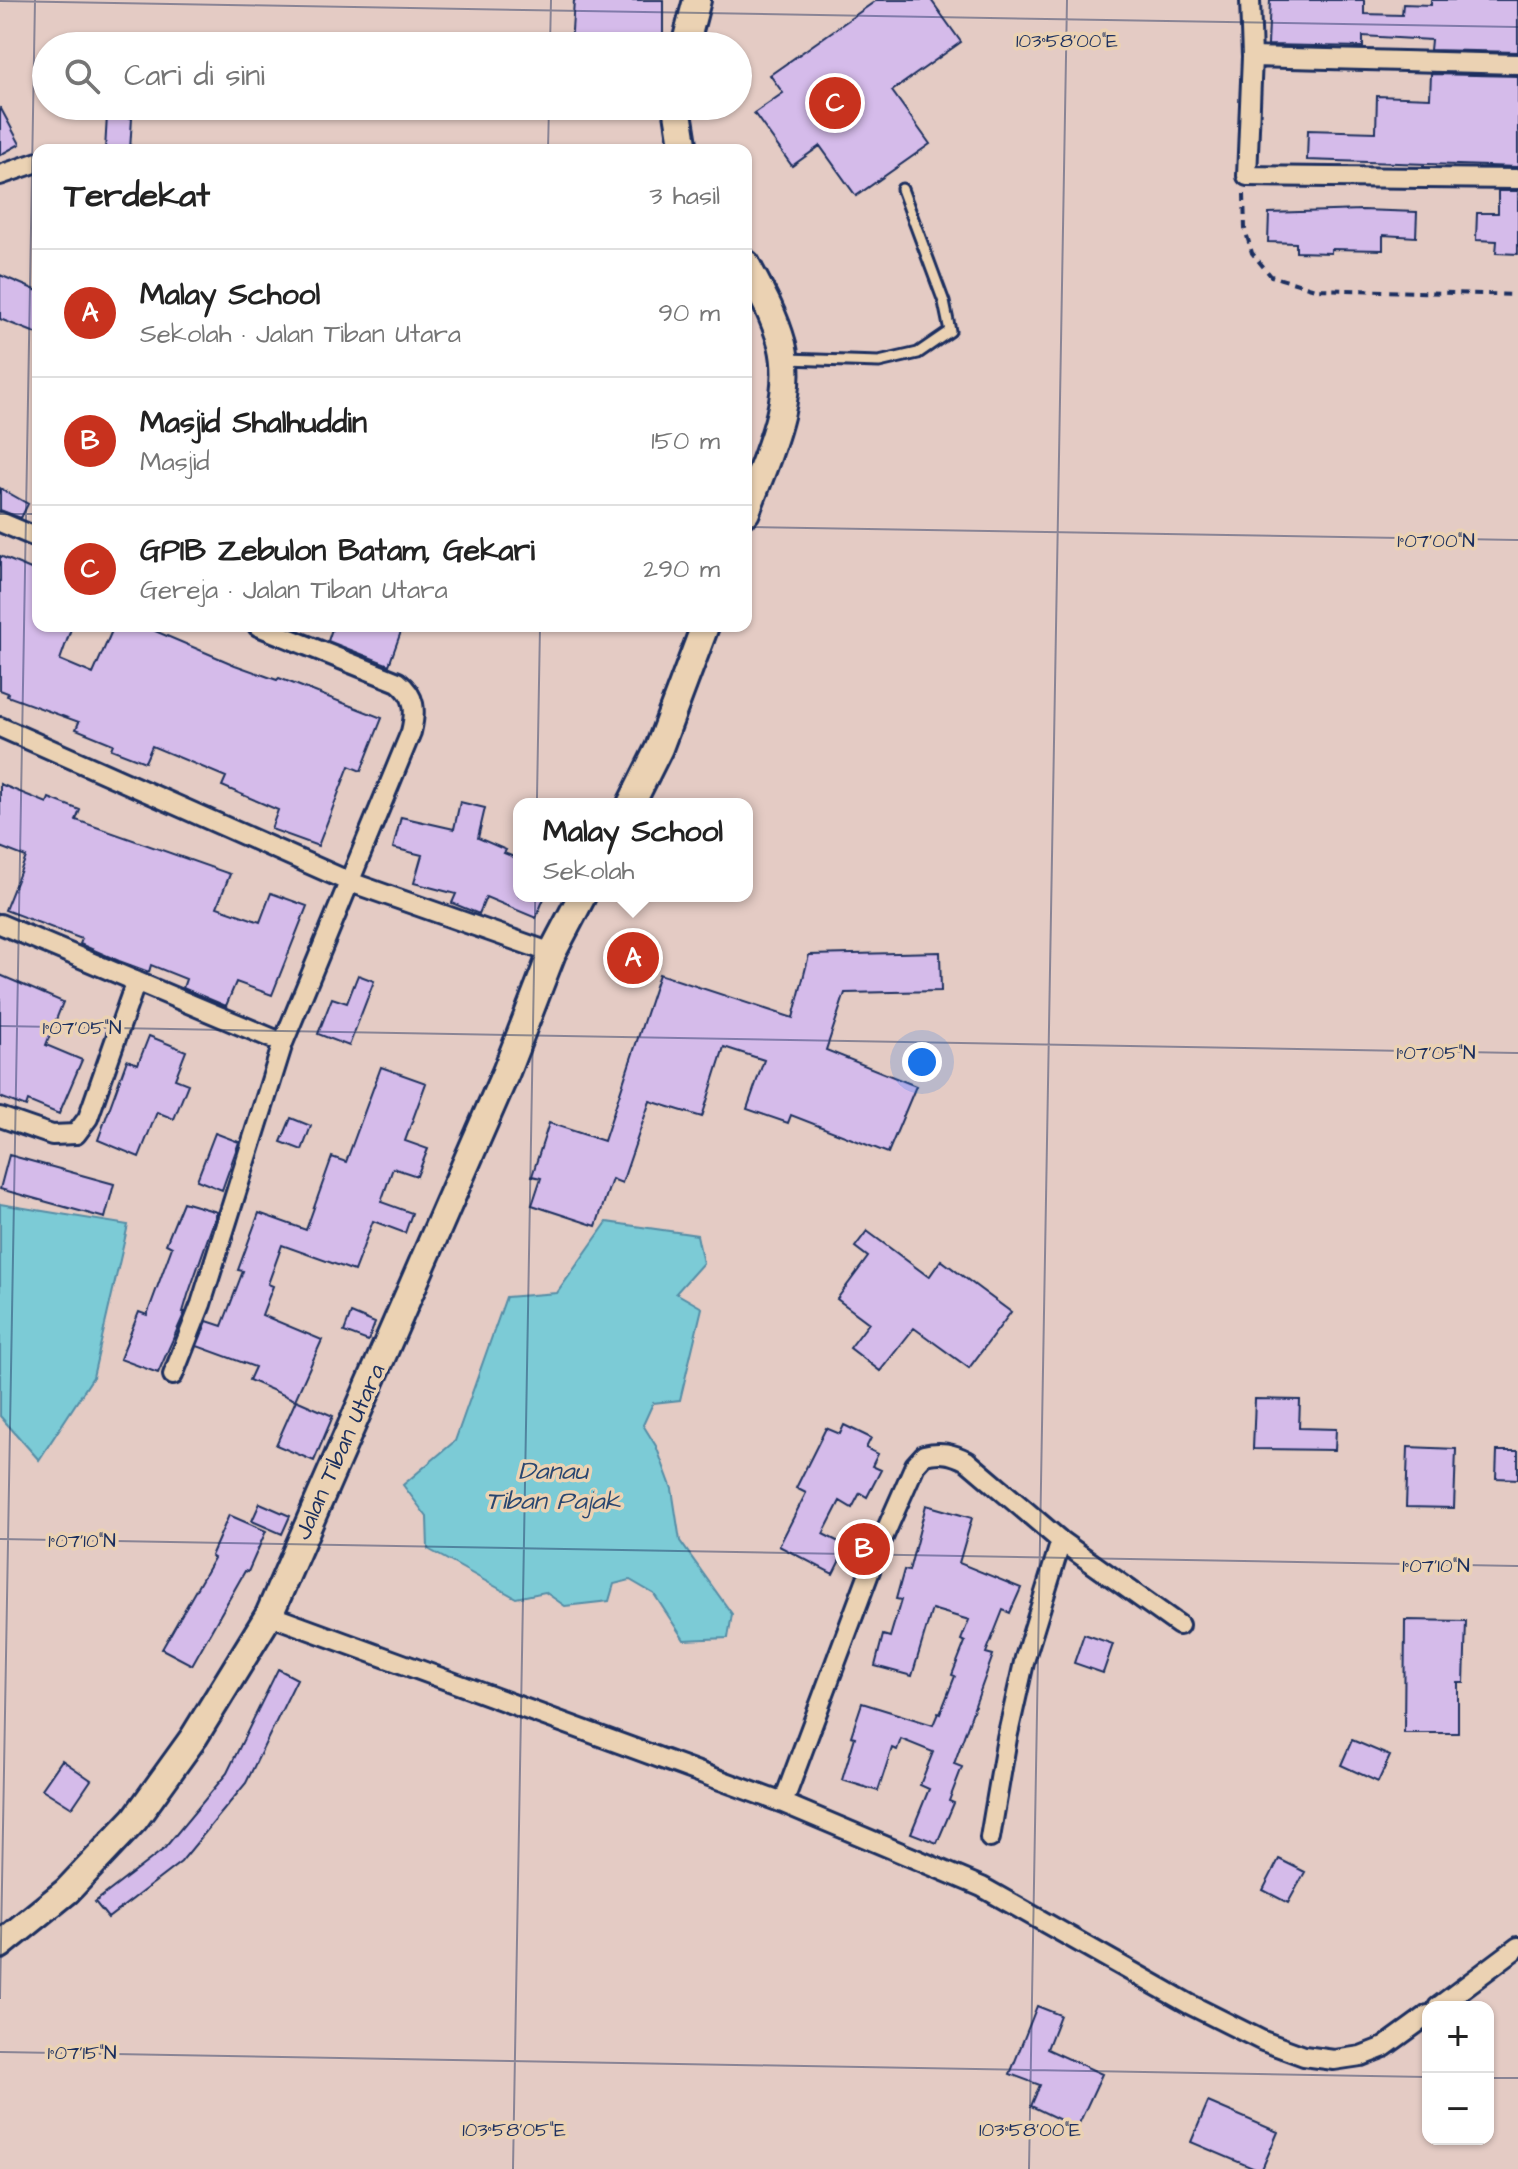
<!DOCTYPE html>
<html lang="id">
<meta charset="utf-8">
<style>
body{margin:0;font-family:"Architects Daughter",sans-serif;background:#f2f2f2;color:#222}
.controls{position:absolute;right:24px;bottom:24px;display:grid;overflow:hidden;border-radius:16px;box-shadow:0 2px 6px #0004}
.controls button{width:72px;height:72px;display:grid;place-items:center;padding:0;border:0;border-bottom:2px solid #e0e0e0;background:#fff;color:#222;font:40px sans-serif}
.you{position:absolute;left:922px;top:1062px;width:28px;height:28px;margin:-20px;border:6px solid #fff;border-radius:50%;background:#1a73e8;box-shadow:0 0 0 12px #1a73e833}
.badge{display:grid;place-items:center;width:52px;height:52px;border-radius:50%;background:#c8321e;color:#fff;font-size:26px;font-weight:700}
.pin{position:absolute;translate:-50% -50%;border:4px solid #fff;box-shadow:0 2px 8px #0006}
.popup{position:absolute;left:513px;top:798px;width:240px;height:104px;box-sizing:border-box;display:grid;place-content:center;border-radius:16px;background:#fff;filter:drop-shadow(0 2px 6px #0005);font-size:26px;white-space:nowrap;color:#767676}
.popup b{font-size:30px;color:#222}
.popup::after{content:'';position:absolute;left:50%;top:100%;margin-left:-16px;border:16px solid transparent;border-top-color:#fff}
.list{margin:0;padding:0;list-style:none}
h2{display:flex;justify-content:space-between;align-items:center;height:104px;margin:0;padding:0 32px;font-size:34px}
h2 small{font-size:26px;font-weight:400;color:#767676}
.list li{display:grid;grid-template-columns:52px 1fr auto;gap:24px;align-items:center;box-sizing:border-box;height:128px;padding:0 32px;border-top:2px solid #e0e0e0}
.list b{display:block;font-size:30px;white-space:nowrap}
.list p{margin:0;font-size:26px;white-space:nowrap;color:#767676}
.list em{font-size:26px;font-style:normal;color:#767676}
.icon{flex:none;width:44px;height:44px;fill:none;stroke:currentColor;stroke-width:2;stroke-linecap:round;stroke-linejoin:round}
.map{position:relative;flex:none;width:1518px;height:2169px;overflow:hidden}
.search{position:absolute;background:#fff;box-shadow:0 2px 6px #0004;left:32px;top:32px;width:720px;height:88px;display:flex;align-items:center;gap:20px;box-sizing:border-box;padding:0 28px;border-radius:44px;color:#767676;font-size:30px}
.panel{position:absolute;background:#fff;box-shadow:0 2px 6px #0004;left:32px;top:144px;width:720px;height:488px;border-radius:16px}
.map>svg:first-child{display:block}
.water{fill:#7bcbd6;stroke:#558da6;stroke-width:2}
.building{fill:#d5bbea;stroke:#1b2f5e;stroke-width:2}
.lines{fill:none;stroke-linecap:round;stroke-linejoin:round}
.lane-casing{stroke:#1b2f5e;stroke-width:15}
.street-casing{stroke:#1b2f5e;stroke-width:24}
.secondary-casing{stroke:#1b2f5e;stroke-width:32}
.path{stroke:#1b2f5e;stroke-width:4;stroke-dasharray:8 6;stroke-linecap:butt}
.lane{stroke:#ebd2b3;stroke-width:9}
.street{stroke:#ebd2b3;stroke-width:18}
.secondary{stroke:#ebd2b3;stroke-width:26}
.ticks{fill:none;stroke:#1b2f5e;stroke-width:2;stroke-opacity:0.45}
.labels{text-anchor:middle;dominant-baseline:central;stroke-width:7;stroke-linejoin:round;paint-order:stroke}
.street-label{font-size:24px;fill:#1b2f5e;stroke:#ebd2b3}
.water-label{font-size:26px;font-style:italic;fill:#294670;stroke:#ebd2b3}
.ticks-label{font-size:20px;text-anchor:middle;fill:#1b2f5e;stroke:#ebd2b3;stroke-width:7;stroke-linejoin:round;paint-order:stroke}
</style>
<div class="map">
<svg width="1518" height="2169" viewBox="0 0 1518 2169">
<rect width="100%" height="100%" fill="#e4cbc4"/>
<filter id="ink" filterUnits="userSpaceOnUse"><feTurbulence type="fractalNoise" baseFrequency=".0125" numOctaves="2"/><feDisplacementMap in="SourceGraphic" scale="16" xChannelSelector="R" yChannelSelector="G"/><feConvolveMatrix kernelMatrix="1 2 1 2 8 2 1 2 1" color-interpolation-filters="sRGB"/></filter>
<g filter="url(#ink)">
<path class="water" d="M 0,1204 L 128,1225 L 93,1377 L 39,1460 L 0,1416 Z
M 607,1222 L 697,1235 L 703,1263 L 676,1293 L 702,1308 L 680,1400 L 653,1403 L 643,1425 L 656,1446 L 672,1489 L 680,1541 L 732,1614 L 728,1638 L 684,1640 L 654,1594 L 630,1580 L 614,1584 L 609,1601 L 565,1606 L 545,1592 L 516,1598 L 428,1549 L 427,1517 L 403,1485 L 455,1441 L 506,1297 L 557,1293 Z"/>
<path class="building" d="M 574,0 L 663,0 L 663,46 L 571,46 Z
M 877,0 L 931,0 L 961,42 L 892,91 L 930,144 L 856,196 L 820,146 L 792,166 L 754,113 L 783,93 L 770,75 Z
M 1270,0 L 1364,0 L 1364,14 L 1402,15 L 1403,4 L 1431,5 L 1431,0 L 1518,0 L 1518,52 L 1430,50 L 1431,40 L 1363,36 L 1363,47 L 1268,45 Z
M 1431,74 L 1518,76 L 1518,167 L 1307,160 L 1308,130 L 1376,132 L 1377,96 L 1430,98 Z
M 0,107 L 20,144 L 0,155 Z
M 107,116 L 132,118 L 130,150 L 105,150 Z
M 1498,191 L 1518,191 L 1518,254 L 1496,253 L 1497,241 L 1476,240 L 1477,213 L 1498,213 Z
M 1362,210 L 1417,212 L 1416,237 L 1383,235 L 1383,250 L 1331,249 L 1331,253 L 1296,252 L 1296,243 L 1268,242 L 1269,213 Z
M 0,275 L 38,291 L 38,334 L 0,319 Z
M 0,488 L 28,504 L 21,518 L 0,510 Z
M 0,556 L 38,572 L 38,626 L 72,626 L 60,660 L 93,674 L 114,626 L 157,626 L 155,631 L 235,665 L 277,680 L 279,678 L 382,718 L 361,771 L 349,766 L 318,846 L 271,829 L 278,810 L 222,786 L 226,777 L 152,746 L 145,762 L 111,749 L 113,744 L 76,729 L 79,722 L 7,696 L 8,693 L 0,690 Z
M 333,626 L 403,626 L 389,665 L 328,641 Z
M 0,784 L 47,803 L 49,798 L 80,810 L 76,820 L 230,874 L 217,907 L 260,922 L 271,893 L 307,906 L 272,995 L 236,982 L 226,1006 L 183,988 L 186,979 L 151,965 L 149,972 L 119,961 L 80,944 L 82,939 L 5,910 L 26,857 L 0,847 Z
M 460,802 L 485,808 L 478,838 L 506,850 L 504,853 L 519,859 L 519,896 L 545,896 L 536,918 L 486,897 L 479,914 L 452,903 L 456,894 L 414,883 L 422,855 L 393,848 L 401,817 L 454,829 Z
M 940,952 L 941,991 L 845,993 L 826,1050 L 916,1086 L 888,1153 L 791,1115 L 788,1123 L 747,1109 L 764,1060 L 724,1047 L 702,1117 L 650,1101 L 622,1183 L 612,1179 L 596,1226 L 532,1205 L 541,1178 L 532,1176 L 549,1123 L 604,1141 L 659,974 L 793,1018 L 809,955 Z
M 0,975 L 63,1002 L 46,1045 L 82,1060 L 59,1114 L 28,1101 L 26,1107 L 0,1097 Z
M 358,975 L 374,981 L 349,1046 L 318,1034 L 332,998 L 347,1003 Z
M 149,1036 L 186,1051 L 175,1079 L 188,1084 L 174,1119 L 157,1112 L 139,1157 L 98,1140 L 127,1060 L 138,1064 Z
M 381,1067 L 426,1083 L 405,1141 L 428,1149 L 417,1176 L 393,1168 L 381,1202 L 412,1213 L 405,1233 L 373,1221 L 354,1271 L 282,1245 L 268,1284 L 273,1286 L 262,1315 L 322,1340 L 295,1400 L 249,1380 L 255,1367 L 197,1346 L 207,1321 L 222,1326 L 243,1271 L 238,1270 L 259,1213 L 306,1230 L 332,1157 L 346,1162 Z
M 291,1118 L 311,1126 L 302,1150 L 281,1142 Z
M 215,1133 L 239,1142 L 222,1190 L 197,1180 Z
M 9,1155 L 114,1184 L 105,1218 L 0,1189 Z
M 183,1202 L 217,1212 L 188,1295 L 183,1312 L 185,1312 L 158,1373 L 120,1359 L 139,1312 L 147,1315 L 172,1247 L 166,1244 Z
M 867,1231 L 929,1277 L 941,1260 L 1011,1312 L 969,1368 L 914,1328 L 880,1371 L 850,1348 L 869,1323 L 837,1299 L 868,1257 L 855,1247 Z
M 351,1313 L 375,1323 L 368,1341 L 344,1332 Z
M 1255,1399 L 1300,1400 L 1299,1428 L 1336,1429 L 1335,1450 L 1253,1449 Z
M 296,1400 L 333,1416 L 314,1461 L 276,1445 Z
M 844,1425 L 871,1438 L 866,1448 L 878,1454 L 872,1466 L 881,1470 L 867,1497 L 860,1493 L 852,1508 L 840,1501 L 823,1534 L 847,1546 L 833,1574 L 779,1546 L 806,1493 L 796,1488 L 826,1428 L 840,1434 Z
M 1408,1447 L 1456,1449 L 1454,1508 L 1406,1507 Z
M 1497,1451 L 1518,1451 L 1518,1479 L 1496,1478 Z
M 260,1503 L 290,1516 L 282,1534 L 252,1521 Z
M 926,1505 L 972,1518 L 959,1563 L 1021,1588 L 1010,1613 L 1003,1610 L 986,1653 L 993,1655 L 954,1764 L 962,1767 L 949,1801 L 954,1803 L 937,1843 L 911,1833 L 929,1789 L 920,1785 L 933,1752 L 901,1739 L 897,1750 L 892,1748 L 878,1791 L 842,1780 L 855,1737 L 851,1736 L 862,1703 L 933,1725 L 938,1713 L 940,1714 L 955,1676 L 952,1675 L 965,1642 L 961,1640 L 969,1620 L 932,1609 L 912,1676 L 875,1666 L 883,1635 L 890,1637 L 901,1600 L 896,1599 L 904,1570 L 909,1571 Z
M 229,1515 L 266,1531 L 248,1572 L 245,1571 L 192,1665 L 162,1649 L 214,1558 L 211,1556 Z
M 1405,1620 L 1466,1621 L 1464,1683 L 1458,1683 L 1458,1733 L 1404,1733 Z
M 1084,1634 L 1113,1644 L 1103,1673 L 1074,1663 Z
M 278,1669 L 297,1679 L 246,1783 L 181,1862 L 108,1918 L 95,1902 L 164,1849 L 227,1773 Z
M 1352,1740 L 1390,1756 L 1378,1782 L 1341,1765 Z
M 62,1760 L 91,1780 L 72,1808 L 42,1789 Z
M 1279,1859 L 1305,1872 L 1288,1903 L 1263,1890 Z
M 1037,2006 L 1060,2015 L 1047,2049 L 1102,2074 L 1077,2128 L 1031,2106 L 1040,2085 L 1010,2074 Z
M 1208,2102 L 1278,2132 L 1262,2169 L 1255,2169 L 1191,2142 Z"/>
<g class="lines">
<g class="lane-casing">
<path id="lane" d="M 787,359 L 879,362 L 918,353 L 950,331 L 944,302 L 902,189"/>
</g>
<g class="street-casing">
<path id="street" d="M 1250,0 L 1252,57 L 1247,176 L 1518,179
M 1252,57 L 1518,64
M 0,175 L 38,162
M 0,522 L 38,538
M 0,727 L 350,882 L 552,953
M 0,924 L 283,1043 L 411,732 C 416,711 416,696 398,682 L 258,626
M 0,1117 L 52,1135 L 76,1134 L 88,1118 L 136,981
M 173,1375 L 201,1304 L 283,1043
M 269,1615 L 783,1803 L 982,1887 L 1189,2004 L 1263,2041 L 1304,2056 L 1334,2060 L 1361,2056 L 1384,2047 L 1428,2015
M 783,1803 L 878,1549 L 915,1465 L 924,1455 C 940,1451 952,1453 967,1461 L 1061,1541 L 1179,1625
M 990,1838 L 1007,1738 L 1025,1658 L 1061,1541
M 1438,2007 L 1518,1947"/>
</g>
<g class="secondary-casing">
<path id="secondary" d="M 685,46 L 697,0
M 677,106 L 684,150
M 746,264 C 760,290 774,315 782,344 C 796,400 765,460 746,512
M 631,804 L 659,748 L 705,626
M 0,1945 L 67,1891 L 135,1819 L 194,1737 L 269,1615 L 506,1072 L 552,953 L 582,896"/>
</g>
<path class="path" d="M 1244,194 L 1245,229 L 1252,253 L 1271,276 L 1315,289 L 1518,295"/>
<use href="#lane" class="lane"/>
<use href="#street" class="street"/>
<use href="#secondary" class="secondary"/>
</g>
</g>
<path class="ticks" d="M 0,1 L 1518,27M 550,46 L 551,0M 548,150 L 549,106M 0,514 L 38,514M 746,527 L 1518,540M 0,1026 L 1518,1053M 0,1539 L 1518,1566M 0,1999 L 35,0M 0,2052 L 1428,2077M 1488,2078 L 1518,2078M 513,2169 L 540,626M 1029,2169 L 1067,0"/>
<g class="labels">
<g class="street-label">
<text transform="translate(340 1452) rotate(-66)">Jalan Tiban Utara</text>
</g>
<g class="water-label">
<text x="553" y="1471">Danau<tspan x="553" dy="30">Tiban Pajak</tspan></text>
</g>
</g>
<g class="ticks-label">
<text x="1067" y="47">103°58'00"E</text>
<text x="1436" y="547">1°07'00"N</text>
<text x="82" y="1034">1°07'05"N</text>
<text x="1436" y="1059">1°07'05"N</text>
<text x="82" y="1547">1°07'10"N</text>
<text x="1436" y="1572">1°07'10"N</text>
<text x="82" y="2059">1°07'15"N</text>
<text x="514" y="2136">103°58'05"E</text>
<text x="1030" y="2136">103°58'00"E</text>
</g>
</svg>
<div class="controls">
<button>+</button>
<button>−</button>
</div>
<div class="you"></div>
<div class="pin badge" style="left:633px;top:958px">A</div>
<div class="popup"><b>Malay School</b>Sekolah</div>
<div class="pin badge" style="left:864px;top:1549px">B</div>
<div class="pin badge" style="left:835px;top:103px">C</div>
<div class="search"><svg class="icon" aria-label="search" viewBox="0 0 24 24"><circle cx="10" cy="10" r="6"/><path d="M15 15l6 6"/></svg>Cari di sini</div>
<section class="panel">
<h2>Terdekat<small>3 hasil</small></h2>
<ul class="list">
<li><span class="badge">A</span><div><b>Malay School</b><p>Sekolah · Jalan Tiban Utara</p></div><em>90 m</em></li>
<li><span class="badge">B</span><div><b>Masjid Shalhuddin</b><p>Masjid</p></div><em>150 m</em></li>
<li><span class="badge">C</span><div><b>GPIB Zebulon Batam, Gekari</b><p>Gereja · Jalan Tiban Utara</p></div><em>290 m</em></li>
</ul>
</section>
</div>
